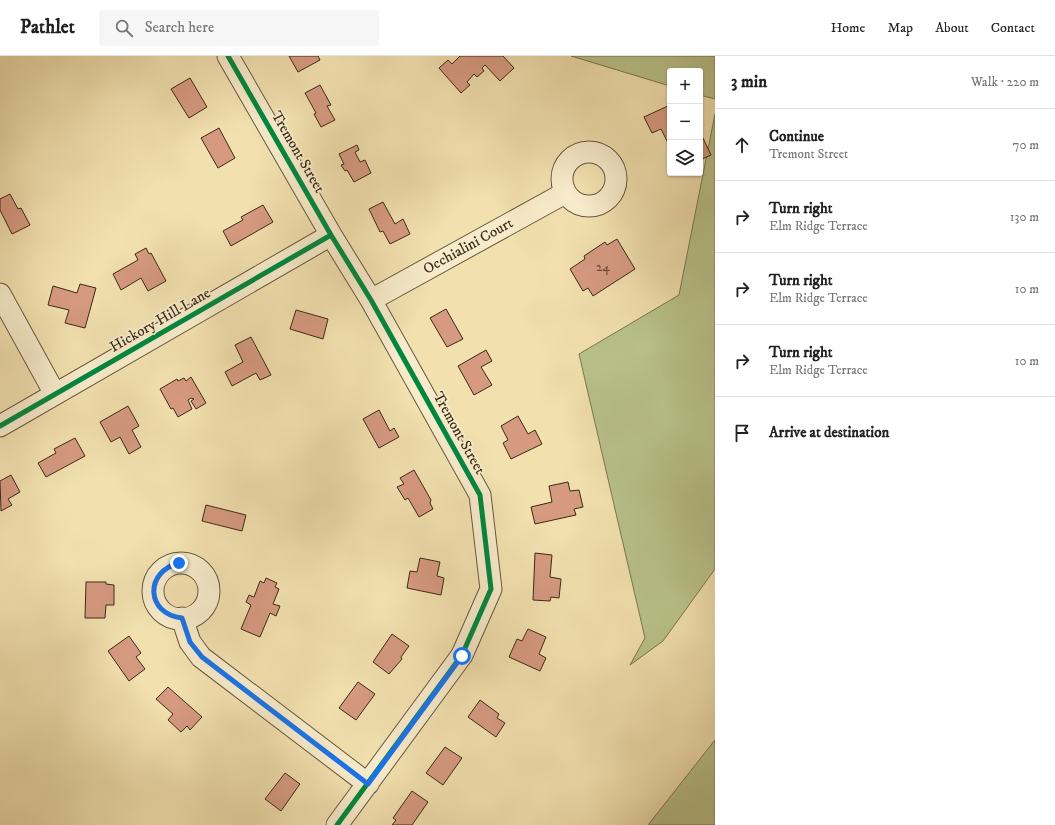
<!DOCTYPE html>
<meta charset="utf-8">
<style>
body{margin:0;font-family:"IM FELL DW Pica",serif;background:#f6f6f6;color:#222}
.controls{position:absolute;right:12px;top:12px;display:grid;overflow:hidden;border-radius:4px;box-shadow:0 1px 3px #0004}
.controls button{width:36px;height:36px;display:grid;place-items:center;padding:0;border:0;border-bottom:1px solid #e0e0e0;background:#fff;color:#222;font:20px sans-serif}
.stop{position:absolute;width:12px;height:12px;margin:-9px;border:3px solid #1a73e8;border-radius:50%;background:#fff}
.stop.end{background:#1a73e8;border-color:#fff;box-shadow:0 1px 4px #0008}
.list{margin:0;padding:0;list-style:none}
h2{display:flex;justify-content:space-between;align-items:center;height:52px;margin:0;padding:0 16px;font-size:17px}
h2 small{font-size:13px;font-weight:400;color:#767676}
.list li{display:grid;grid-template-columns:26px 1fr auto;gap:12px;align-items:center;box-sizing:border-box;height:72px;padding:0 16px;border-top:1px solid #e0e0e0}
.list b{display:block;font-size:15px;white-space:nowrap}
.list p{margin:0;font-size:13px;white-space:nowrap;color:#767676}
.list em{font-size:13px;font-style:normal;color:#767676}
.icon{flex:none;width:22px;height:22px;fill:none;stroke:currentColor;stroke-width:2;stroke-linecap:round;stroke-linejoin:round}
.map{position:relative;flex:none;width:715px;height:769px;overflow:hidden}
header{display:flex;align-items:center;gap:24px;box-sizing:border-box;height:56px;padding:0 20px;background:#fff;border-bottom:1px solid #e0e0e0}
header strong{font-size:19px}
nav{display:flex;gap:22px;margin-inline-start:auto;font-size:14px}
.search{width:280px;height:36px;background:#f6f6f6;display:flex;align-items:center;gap:10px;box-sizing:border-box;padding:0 14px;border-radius:4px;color:#767676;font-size:15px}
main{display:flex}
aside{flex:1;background:#fff}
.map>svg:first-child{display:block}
.green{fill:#b9c28b;stroke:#7a7650}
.building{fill:#d69a81;stroke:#3b2a16}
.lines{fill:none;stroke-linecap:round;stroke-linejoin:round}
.minor-casing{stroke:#69583c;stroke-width:23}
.minor{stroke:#f7ebcb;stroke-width:21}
.cycleway-casing{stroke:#f7ebcb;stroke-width:8}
.cycleway{stroke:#00873e;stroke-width:5}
.route{stroke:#1a73e8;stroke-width:5}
.labels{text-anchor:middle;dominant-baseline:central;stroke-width:3.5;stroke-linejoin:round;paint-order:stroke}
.number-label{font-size:13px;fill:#624631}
.street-label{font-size:15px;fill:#3b2a16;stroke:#f7ebcb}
</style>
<header>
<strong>Pathlet</strong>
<div class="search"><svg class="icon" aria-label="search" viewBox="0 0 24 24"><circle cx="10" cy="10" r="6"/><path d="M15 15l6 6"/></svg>Search here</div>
<nav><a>Home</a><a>Map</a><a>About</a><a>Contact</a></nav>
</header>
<main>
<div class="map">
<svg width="715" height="769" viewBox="0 0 715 769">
<rect width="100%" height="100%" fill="#f2e0af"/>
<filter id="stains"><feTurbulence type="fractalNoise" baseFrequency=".005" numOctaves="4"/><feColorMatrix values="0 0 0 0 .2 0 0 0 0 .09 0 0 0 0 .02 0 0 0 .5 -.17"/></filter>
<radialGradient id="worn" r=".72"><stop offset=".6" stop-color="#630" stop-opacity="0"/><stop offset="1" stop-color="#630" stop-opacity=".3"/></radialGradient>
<path class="green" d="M 571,0 L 715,0 L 715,43 L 700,39 L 700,15 L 670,15 L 670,30 Z
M 715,58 L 715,513 L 663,585 L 630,609 L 645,582 L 579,298 L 679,239 Z
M 715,684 L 715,769 L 648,769 Z"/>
<path class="building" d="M 289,0 L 318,0 L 320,4 L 298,16 Z
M 460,0 L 503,0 L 514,12 L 500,25 L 485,9 L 482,12 L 484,15 L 477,21 L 474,18 L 467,26 L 470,29 L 461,37 L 439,12 L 448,4 L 452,8 Z
M 190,22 L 207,51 L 189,62 L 171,33 Z
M 320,29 L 331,49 L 327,50 L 335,64 L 321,71 L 314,58 L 316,57 L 305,37 Z
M 670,49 L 670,91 L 661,73 L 652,77 L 644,61 Z
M 219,72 L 235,102 L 218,112 L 201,82 Z
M 703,82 L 711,99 L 700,104 L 700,83 Z
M 357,89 L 359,94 L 355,96 L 360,106 L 365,104 L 371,117 L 354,126 L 347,114 L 345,115 L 341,109 L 344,108 L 339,98 Z
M 10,138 L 18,153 L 21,152 L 30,169 L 12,178 L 0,154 L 0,143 Z
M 383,146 L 395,168 L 403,163 L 410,178 L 390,188 L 383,175 L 380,176 L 369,153 Z
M 263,149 L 273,166 L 231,190 L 223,175 L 243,164 L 241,161 Z
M 617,183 L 635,213 L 593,240 L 588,232 L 583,235 L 570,213 L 585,203 L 584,200 L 605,186 L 607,189 Z
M 146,192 L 149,198 L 151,197 L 166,225 L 148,235 L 141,222 L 121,234 L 113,218 L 138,204 L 135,198 Z
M 80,228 L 96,232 L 85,272 L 65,267 L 69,254 L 48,249 L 53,230 L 77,237 Z
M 446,253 L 463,283 L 447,291 L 430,262 Z
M 296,254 L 328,263 L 323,283 L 290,273 Z
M 251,281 L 271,319 L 260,324 L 256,317 L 232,330 L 225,316 L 243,306 L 235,289 Z
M 486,294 L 492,305 L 481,311 L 492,329 L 474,339 L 458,310 Z
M 191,321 L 206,347 L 196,353 L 191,345 L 194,343 L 191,342 L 188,344 L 192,353 L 178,361 L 173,352 L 171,353 L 160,333 L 177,323 L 178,325 L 184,322 L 186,325 Z
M 128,350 L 139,370 L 132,374 L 141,391 L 129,398 L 120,381 L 111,386 L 100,366 Z
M 379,354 L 390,375 L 394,372 L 399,381 L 379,392 L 363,363 Z
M 518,360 L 528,378 L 535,374 L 542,388 L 511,403 L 503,387 L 508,384 L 501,370 Z
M 75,382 L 85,400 L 46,421 L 38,407 L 56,397 L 54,393 Z
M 414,414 L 431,444 L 430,447 L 433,453 L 419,461 L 408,442 L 405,444 L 397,431 L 404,428 L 400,422 Z
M 11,419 L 20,436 L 8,443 L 12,449 L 1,455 L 0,425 Z
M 568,426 L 570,435 L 579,434 L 583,451 L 574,453 L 576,459 L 535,468 L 531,451 L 552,446 L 549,430 Z
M 206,449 L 246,459 L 242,475 L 202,465 Z
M 535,497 L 552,499 L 550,521 L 561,523 L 559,542 L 551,541 L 550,545 L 533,544 Z
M 420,502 L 440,506 L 437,520 L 444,522 L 441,539 L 407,532 L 410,515 L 417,516 Z
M 266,522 L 277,527 L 275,531 L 279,533 L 273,548 L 280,550 L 276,560 L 270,557 L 260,581 L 241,573 L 251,549 L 246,546 L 249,539 L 254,541 L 260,525 L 264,527 Z
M 86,526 L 106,526 L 106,528 L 114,529 L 114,549 L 106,549 L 105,562 L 85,562 Z
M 528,573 L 546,581 L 539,598 L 546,602 L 540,615 L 509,601 L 517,583 L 522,585 Z
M 392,578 L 409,590 L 401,601 L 402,603 L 389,618 L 373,606 Z
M 129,580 L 141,597 L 136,601 L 145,613 L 129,625 L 108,595 Z
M 358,626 L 375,638 L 356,664 L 339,652 Z
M 168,631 L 202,661 L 190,674 L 187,670 L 181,676 L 168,664 L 173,658 L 156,643 Z
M 480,644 L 499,658 L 497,662 L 505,667 L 496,681 L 468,661 Z
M 445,691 L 462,702 L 443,729 L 426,717 Z
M 285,717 L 300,728 L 281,755 L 265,743 Z
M 412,735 L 428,746 L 412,769 L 392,769 L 396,764 L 393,762 Z"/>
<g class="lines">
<g class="minor-casing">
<path id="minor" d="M 228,0 L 331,179 L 371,244 L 480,439 L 491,533 L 462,599 L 337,769
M562 123a27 27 0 1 1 54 0a27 27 0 1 1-54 0Z
M 0,238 L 55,338
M 371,244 L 565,137
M 0,370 L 331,179
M153 535a28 28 0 1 1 56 0a28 28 0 1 1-56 0Z
M 182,562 L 190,586 L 201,601 L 368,728"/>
</g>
<use href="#minor" class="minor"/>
<g class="cycleway-casing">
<path id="cycleway" d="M 228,0 L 331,179 L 371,244 L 480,439 L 491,533 L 462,599 L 337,769
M 0,370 L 331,179"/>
</g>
<use href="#cycleway" class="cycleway"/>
</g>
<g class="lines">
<path class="route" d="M 179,507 C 144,516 146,558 182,562 L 190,586 L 202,601 L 368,728 L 462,600"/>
</g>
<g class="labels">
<g class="number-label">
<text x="603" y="211">24</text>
</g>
<g class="street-label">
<text transform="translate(298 96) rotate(60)">Tremont Street</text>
<text transform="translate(468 190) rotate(-29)">Occhialini Court</text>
<text transform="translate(160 264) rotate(-30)">Hickory Hill Lane</text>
<text transform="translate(459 377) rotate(61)">Tremont Street</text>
</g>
</g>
<rect width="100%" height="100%" filter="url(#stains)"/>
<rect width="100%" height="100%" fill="url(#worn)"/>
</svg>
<div class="controls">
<button>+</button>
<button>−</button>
<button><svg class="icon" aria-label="layers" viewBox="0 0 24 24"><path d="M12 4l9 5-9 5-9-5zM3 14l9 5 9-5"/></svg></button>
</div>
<div class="stop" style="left:462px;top:600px"></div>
<div class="stop end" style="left:179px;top:507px"></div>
</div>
<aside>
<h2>3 min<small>Walk · 220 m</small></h2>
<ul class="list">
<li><svg class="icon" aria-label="ahead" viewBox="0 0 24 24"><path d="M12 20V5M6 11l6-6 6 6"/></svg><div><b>Continue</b><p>Tremont Street</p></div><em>70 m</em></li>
<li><svg class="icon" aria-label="right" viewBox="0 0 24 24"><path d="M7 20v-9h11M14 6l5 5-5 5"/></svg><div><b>Turn right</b><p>Elm Ridge Terrace</p></div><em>130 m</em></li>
<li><svg class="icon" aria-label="right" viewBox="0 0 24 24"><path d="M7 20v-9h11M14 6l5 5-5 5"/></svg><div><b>Turn right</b><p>Elm Ridge Terrace</p></div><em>10 m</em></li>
<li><svg class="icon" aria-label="right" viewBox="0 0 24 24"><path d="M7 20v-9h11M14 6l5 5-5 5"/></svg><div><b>Turn right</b><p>Elm Ridge Terrace</p></div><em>10 m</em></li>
<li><svg class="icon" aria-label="arrive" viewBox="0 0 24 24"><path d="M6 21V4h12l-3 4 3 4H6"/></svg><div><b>Arrive at destination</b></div></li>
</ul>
</aside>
</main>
